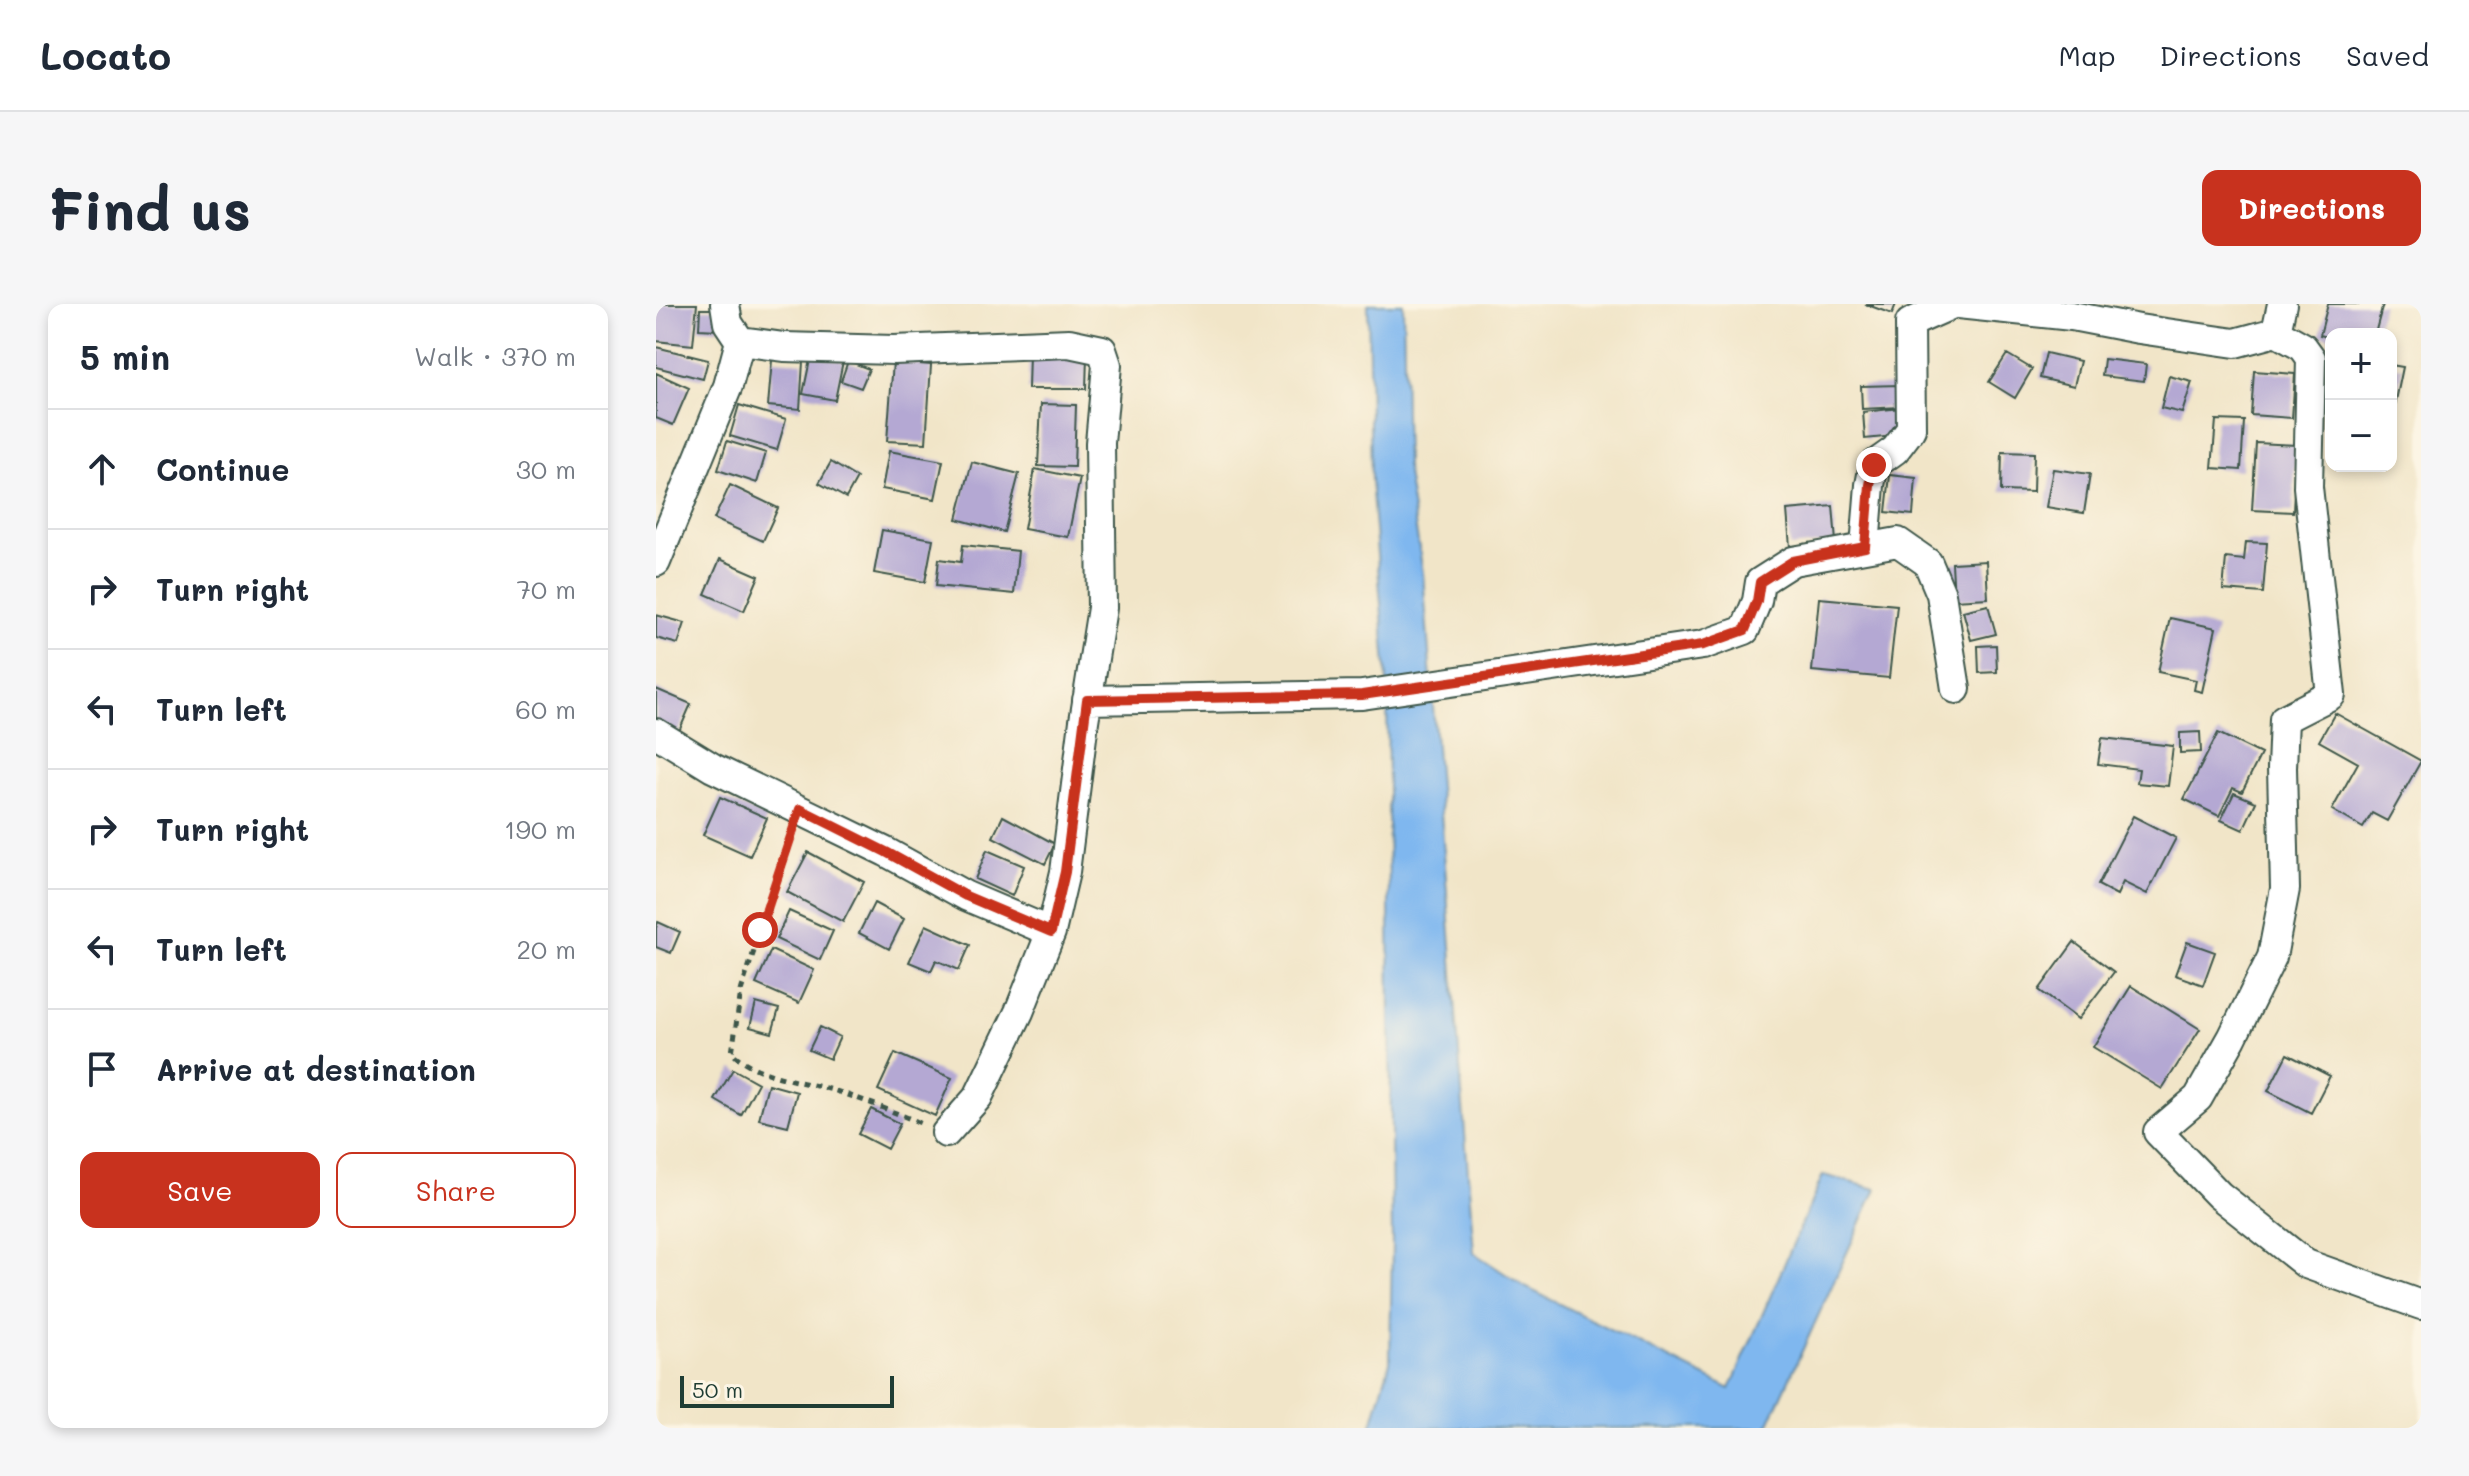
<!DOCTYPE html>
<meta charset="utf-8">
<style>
body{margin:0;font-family:Mali,sans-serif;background:#f6f6f7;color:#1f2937}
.controls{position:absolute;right:24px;top:24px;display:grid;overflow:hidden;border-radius:16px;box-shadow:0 4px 12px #0003}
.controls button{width:72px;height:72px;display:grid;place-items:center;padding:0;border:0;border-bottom:2px solid #e0e1e3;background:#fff;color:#1f2937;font:40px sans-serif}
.scale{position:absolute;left:24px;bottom:20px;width:214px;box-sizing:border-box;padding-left:8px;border:4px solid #1f3d34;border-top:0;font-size:22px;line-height:28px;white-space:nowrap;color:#1f3d34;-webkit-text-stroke:6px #fcf5e5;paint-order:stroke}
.stop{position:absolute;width:24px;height:24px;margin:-18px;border:6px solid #c8321e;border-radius:50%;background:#fff}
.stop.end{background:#c8321e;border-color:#fff;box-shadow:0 2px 8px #0008}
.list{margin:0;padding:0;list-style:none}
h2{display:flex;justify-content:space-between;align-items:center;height:104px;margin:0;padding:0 32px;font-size:34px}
h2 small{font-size:26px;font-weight:400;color:#747a83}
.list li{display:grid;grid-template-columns:52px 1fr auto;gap:24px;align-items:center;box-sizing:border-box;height:120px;padding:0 32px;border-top:2px solid #e0e1e3}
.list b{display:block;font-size:30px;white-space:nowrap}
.list em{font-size:26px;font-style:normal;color:#747a83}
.actions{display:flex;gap:16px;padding:24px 32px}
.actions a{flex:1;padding:18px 0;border:2px solid #c8321e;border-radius:16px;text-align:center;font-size:28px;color:#c8321e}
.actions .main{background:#c8321e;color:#fff}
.icon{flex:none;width:44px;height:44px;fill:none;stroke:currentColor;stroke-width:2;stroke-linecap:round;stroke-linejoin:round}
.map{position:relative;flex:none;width:1765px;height:1124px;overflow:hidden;border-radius:16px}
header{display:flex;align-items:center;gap:48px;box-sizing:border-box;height:112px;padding:0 40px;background:#fff;border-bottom:2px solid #e0e1e3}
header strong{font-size:38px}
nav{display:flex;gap:44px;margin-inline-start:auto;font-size:28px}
.intro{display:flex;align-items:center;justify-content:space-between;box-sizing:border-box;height:192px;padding:0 48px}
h1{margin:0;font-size:56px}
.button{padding:20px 36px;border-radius:16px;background:#c8321e;color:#fff;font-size:28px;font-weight:700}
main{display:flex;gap:48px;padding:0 48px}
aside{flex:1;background:#fff;border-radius:16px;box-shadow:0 4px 12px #0003}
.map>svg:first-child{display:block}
.water{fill:#7fb7ef;stroke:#4f7a92;stroke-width:2}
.building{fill:#b4a8d3}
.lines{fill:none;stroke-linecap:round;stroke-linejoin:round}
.minor-casing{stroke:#3e564a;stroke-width:32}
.path{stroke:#3e564a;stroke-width:5;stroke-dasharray:6 6;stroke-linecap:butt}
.minor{stroke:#fff;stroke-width:28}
.route{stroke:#c8321e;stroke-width:10}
</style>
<header>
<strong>Locato</strong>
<nav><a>Map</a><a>Directions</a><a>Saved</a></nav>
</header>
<div class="intro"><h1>Find us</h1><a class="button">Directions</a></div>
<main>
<aside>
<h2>5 min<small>Walk · 370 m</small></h2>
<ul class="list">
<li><svg class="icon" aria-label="ahead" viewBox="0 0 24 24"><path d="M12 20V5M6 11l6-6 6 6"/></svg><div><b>Continue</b></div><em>30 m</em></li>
<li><svg class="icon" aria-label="right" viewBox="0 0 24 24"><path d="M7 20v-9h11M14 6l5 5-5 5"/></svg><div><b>Turn right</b></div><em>70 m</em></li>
<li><svg class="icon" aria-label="left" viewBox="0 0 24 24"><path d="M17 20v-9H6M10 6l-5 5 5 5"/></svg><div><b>Turn left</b></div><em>60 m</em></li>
<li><svg class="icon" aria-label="right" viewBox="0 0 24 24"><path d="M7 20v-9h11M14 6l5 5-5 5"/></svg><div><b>Turn right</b></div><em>190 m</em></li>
<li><svg class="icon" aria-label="left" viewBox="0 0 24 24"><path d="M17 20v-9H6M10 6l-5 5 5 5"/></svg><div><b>Turn left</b></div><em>20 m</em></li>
<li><svg class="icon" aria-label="arrive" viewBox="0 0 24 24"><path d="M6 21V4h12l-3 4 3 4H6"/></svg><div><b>Arrive at destination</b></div></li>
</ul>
<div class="actions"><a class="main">Save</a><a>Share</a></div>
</aside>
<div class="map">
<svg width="1765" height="1124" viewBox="0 0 1765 1124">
<rect width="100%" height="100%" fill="#fcf5e5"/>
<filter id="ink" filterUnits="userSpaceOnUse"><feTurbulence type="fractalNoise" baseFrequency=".0125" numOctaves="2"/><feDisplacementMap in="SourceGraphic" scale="16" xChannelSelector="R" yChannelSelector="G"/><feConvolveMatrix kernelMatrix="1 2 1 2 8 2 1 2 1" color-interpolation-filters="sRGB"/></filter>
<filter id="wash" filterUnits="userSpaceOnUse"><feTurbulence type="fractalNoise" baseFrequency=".006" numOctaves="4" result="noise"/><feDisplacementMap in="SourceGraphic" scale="32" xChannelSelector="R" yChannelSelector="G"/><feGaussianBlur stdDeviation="1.8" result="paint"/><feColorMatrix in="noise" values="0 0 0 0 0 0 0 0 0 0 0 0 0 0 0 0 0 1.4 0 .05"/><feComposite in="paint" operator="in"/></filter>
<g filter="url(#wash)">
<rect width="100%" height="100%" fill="#f1e5c8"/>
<path class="water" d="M 712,0 L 747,0 L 750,163 L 767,269 L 818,949 L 869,983 L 1074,1085 L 1167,871 L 1220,885 L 1111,1124 L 715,1124 L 734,1058 L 736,940 L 731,375 L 715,176 Z"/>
<g id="blocks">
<path class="building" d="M 0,0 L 41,0 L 37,41 L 0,37 Z
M 1209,0 L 1240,0 L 1236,10 Z
M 1672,0 L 1727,0 L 1719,30 L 1675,30 L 1675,34 L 1664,31 Z
M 44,5 L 63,5 L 62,26 L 43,25 Z
M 0,43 L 52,56 L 47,75 L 0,63 Z
M 1390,49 L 1424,57 L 1418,82 L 1384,74 Z
M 373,50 L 431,51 L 430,85 L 372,85 Z
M 1351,50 L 1376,65 L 1359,94 L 1333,78 Z
M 155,51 L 187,57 L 179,96 L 147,90 Z
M 1448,55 L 1490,60 L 1488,77 L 1446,72 Z
M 116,56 L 147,58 L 144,105 L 112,102 Z
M 192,57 L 213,65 L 205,84 L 185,77 Z
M 237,58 L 275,61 L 270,139 L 231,137 Z
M 1735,61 L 1747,63 L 1736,116 L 1735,115 Z
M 1598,67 L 1639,70 L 1636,114 L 1595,111 Z
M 0,69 L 33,84 L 17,121 L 0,114 Z
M 1513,72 L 1536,78 L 1526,109 L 1505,104 Z
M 1244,81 L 1244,103 L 1206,105 L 1205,82 Z
M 385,100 L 420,101 L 418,163 L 382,162 Z
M 83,101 L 130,115 L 121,146 L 74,132 Z
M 1245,104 L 1248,131 L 1209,135 L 1207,108 Z
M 1560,116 L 1588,117 L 1585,166 L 1556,164 Z
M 71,137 L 110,149 L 101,179 L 62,166 Z
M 1600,139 L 1640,141 L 1637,208 L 1596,206 Z
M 233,147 L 287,157 L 279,195 L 226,185 Z
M 1346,148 L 1378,149 L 1377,188 L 1345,187 Z
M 175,158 L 201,174 L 190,194 L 163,179 Z
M 316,158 L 363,170 L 348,228 L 301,215 Z
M 379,165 L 424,174 L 412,233 L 368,225 Z
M 1397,165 L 1434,170 L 1428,209 L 1390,203 Z
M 1234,171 L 1260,174 L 1257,211 L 1230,208 Z
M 74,181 L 122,204 L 107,237 L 58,215 Z
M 1177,202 L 1180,238 L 1134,243 L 1131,206 Z
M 226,226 L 277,235 L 269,278 L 218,269 Z
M 1590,238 L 1611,239 L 1607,289 L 1567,286 L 1570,254 L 1588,256 Z
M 307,241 L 362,247 L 358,290 L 280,282 L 283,255 L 305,258 Z
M 64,255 L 103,272 L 88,307 L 49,290 Z
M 1330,257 L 1332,294 L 1298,296 L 1296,259 Z
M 1163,294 L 1241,301 L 1233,374 L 1156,367 Z
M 1332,301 L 1340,330 L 1315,336 L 1307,307 Z
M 0,311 L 29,319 L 22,340 L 0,334 Z
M 1514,314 L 1560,324 L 1546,388 L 1538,386 L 1540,376 L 1502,368 Z
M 1340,341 L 1341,368 L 1323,369 L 1322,342 Z
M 0,385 L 35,400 L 21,432 L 0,423 Z
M 1679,409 L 1765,457 L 1731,517 L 1716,509 L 1707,524 L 1676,506 L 1702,459 L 1663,437 Z
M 1544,428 L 1545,448 L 1524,449 L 1524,429 Z
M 1562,429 L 1605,450 L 1586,488 L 1577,484 L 1563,512 L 1528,495 Z
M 1446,434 L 1517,442 L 1512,482 L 1481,479 L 1483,465 L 1442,460 Z
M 1578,489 L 1600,498 L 1587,526 L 1565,516 Z
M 64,493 L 111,514 L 94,552 L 47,531 Z
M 347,512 L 399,540 L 389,560 L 337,533 Z
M 1477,512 L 1520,534 L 1491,590 L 1467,578 L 1461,591 L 1442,581 Z
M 331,546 L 368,562 L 356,592 L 319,575 Z
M 152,548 L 208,578 L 187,618 L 131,588 Z
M 218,599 L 248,615 L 233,645 L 203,629 Z
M 133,607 L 177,627 L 164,656 L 120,635 Z
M 2,618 L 24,628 L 15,649 L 0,643 L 0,624 Z
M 270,621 L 314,641 L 303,666 L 280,656 L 275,667 L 253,658 Z
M 1418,638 L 1458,668 L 1422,715 L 1383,686 Z
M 1531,638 L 1559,648 L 1547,681 L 1519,671 Z
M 115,646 L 158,666 L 143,699 L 100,680 Z
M 1475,682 L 1544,725 L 1506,785 L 1437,743 Z
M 100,699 L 123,705 L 116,729 L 94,723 Z
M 164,723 L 184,733 L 174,755 L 153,746 Z
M 239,749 L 296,774 L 279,812 L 222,786 Z
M 1631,750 L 1674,772 L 1655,809 L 1612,787 Z
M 77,765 L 102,779 L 85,811 L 59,796 Z
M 112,780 L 141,788 L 132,822 L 103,815 Z
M 215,805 L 244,820 L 231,845 L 202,830 Z"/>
</g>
</g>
<g filter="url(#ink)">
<use href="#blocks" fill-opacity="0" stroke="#3e564a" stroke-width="2"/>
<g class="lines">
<g class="minor-casing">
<path id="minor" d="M 69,0 L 72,19 L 84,37 L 128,43 L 238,46 L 413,39 L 446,46 L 451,61 L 444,139 L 446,304 L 428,417 L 409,568 L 395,628 L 363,708 L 322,793 L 290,829
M 1302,0 L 1416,12 L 1483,25 L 1579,39 L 1620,28
M 1626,0 L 1620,28 L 1647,43 L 1655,54 L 1652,183 L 1675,391 L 1628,415 L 1626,464 L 1629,585 L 1616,653 L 1576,734 L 1542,794 L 1502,828 L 1563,891 L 1650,960 L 1765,1001
M 1209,243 L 1214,181 L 1218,161 L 1239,146 L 1255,125 L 1254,19 L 1297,0
M 0,258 L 72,82 L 84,37
M 431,396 L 706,391 L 1047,341 L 1089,326 L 1101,297 L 1104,278 L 1137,257 L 1242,238 L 1272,259 L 1285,290 L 1300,385
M 0,429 L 57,464 L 230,548 L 310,592 L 395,628"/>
</g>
<path class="path" d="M 135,533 L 85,687 L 76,749 C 107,776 148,776 186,789 C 213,798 240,809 267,820"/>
<use href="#minor" class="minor"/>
</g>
</g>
<g class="lines" filter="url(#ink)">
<path class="route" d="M 104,626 L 144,505 L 230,548 L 310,592 L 395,628 L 409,568 L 431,396 L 706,391 L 1047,341 L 1089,326 L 1101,297 L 1104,278 L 1137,257 L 1209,243 L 1214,181 L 1218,161"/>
</g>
</svg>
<div class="controls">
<button>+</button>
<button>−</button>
</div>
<div class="scale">50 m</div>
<div class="stop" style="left:104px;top:626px"></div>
<div class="stop end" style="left:1218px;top:161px"></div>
</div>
</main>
